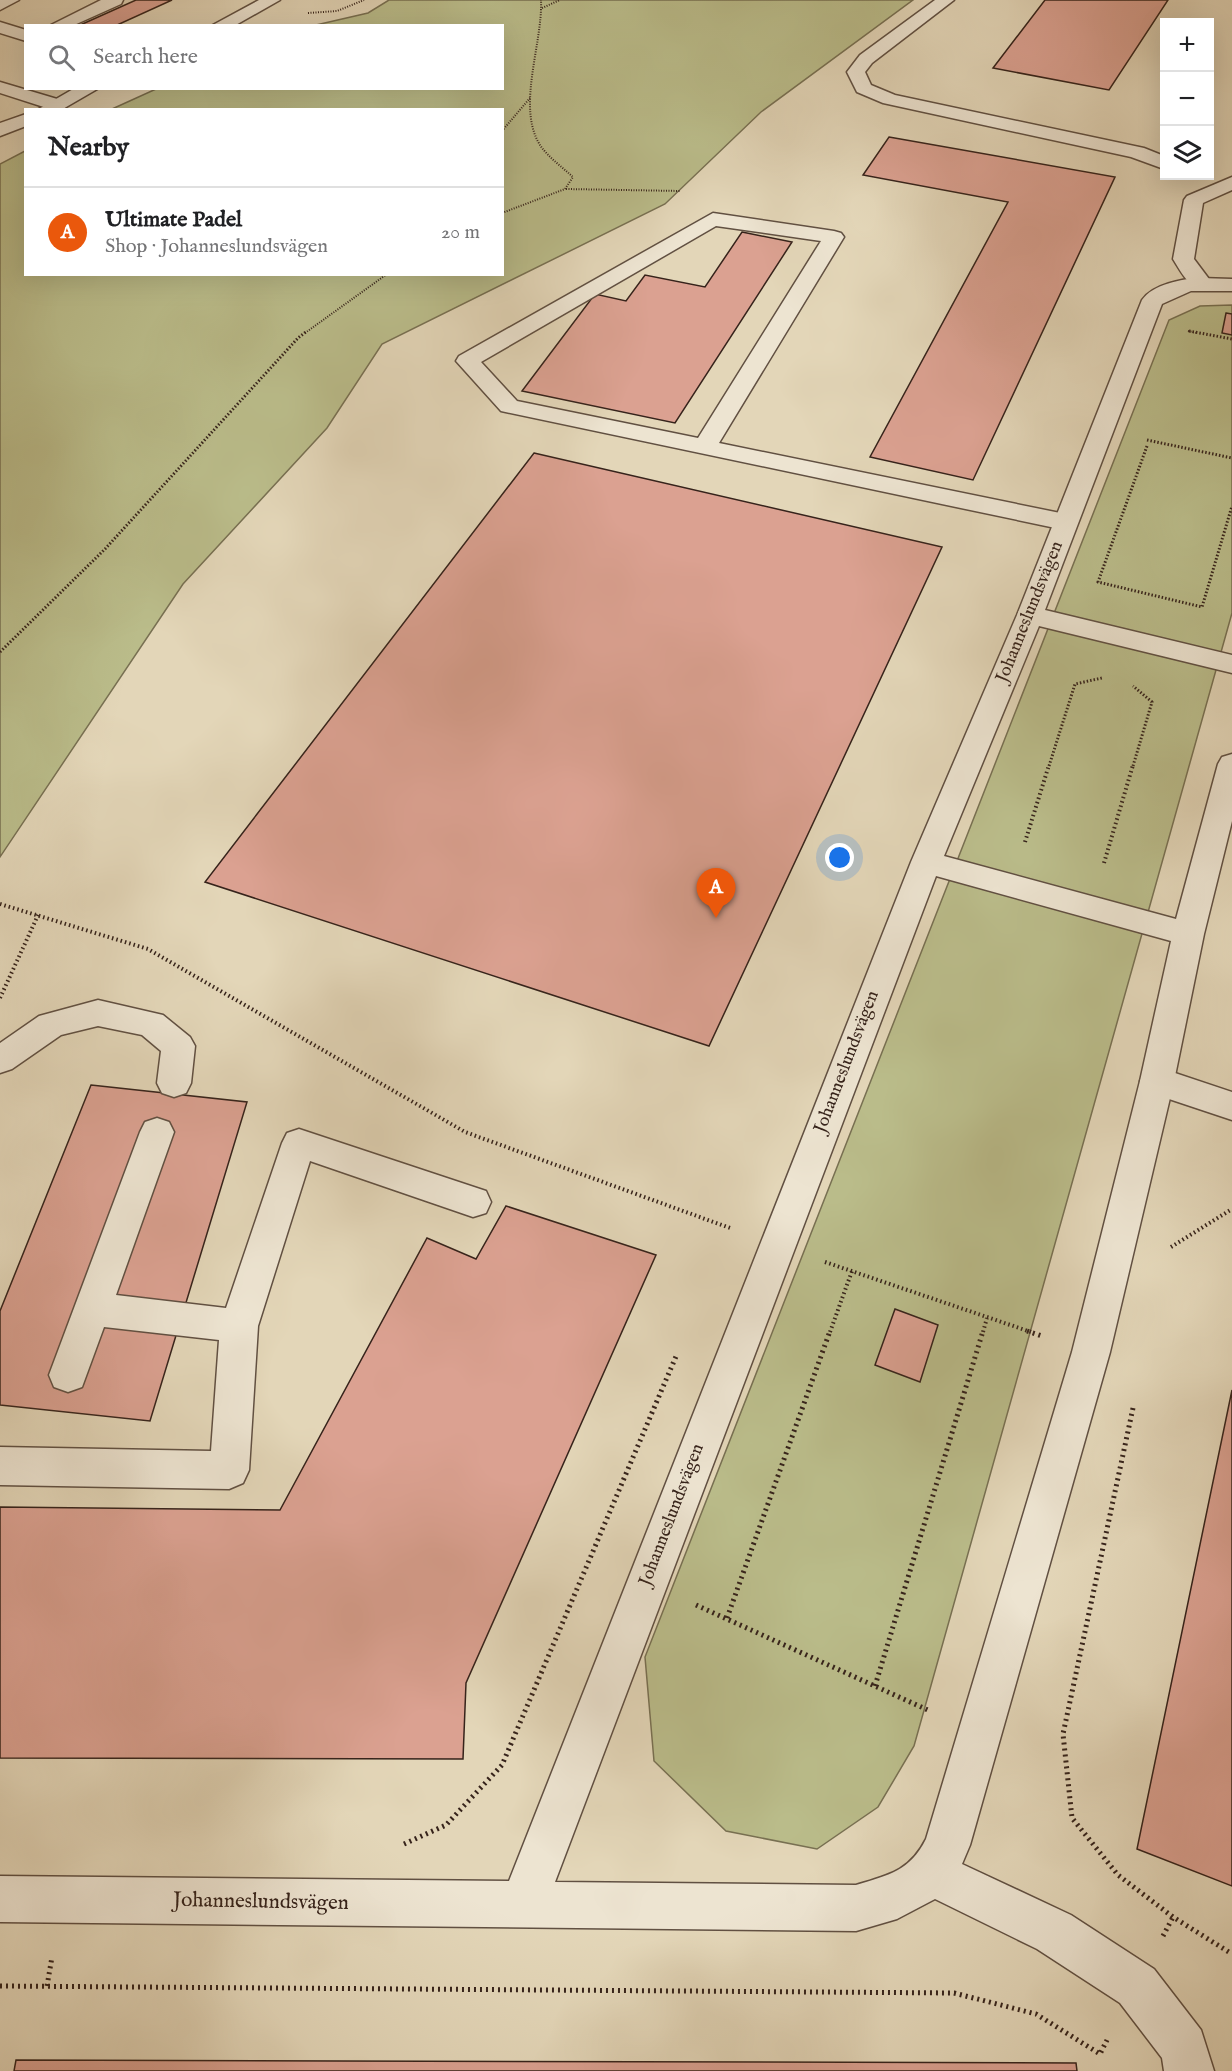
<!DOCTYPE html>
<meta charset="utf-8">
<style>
body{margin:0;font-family:"IM FELL English",serif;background:#f2f2f2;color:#202124}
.controls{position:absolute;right:18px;top:18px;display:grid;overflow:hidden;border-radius:0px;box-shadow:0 6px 24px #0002}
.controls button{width:54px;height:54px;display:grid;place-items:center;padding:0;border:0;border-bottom:2px solid #e0e0e0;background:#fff;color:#202124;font:30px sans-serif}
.you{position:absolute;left:840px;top:858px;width:21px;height:21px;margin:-15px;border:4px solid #fff;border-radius:50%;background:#1a73e8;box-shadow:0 0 0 9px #1a73e833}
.badge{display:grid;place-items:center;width:39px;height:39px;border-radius:50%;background:#ea580c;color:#fff;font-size:20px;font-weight:700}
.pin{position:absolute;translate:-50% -50px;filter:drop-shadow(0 2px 3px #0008)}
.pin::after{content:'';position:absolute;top:32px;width:21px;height:18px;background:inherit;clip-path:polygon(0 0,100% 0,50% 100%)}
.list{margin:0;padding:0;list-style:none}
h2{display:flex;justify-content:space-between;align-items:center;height:78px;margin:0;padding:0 24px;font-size:26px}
h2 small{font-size:20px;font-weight:400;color:#757577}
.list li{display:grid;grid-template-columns:39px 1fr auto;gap:18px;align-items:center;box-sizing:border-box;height:90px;padding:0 24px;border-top:2px solid #e0e0e0}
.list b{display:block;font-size:22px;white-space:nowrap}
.list p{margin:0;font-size:20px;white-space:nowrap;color:#757577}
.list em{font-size:20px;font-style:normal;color:#757577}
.icon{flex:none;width:33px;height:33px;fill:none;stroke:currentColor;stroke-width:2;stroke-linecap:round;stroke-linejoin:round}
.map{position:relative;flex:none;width:1232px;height:2071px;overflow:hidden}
.search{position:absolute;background:#fff;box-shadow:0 6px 24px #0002;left:24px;top:24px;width:480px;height:66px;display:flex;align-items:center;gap:15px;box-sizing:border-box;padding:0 21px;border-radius:0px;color:#757577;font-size:22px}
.panel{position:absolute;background:#fff;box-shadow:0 6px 24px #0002;left:24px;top:108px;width:480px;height:168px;border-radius:0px}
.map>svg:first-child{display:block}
.green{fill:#babc8a;stroke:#787052;stroke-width:1.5}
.building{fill:#dba191;stroke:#36231b;stroke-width:1.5}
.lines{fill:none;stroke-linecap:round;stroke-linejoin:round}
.service-casing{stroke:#615042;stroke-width:3}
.minor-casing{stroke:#615042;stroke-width:3}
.tertiary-casing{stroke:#615042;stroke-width:3}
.path-far3{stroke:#36231b;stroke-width:2;stroke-dasharray:1 1.5;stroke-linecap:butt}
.path-far2{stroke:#36231b;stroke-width:3;stroke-dasharray:1.5 2;stroke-linecap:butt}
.path-far1{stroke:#36231b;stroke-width:4;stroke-dasharray:1.5 3;stroke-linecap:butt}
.path{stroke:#36231b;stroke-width:5;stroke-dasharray:2 4;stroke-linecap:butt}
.service{fill:#ede4d1;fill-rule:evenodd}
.minor{fill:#ede4d1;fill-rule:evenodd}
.tertiary{fill:#ede4d1;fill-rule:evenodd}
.labels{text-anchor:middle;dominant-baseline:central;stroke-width:4.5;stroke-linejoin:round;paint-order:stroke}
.street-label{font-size:18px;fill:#36231b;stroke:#ede4d1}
.near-street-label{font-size:21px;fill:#36231b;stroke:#ede4d1}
</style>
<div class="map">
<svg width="1232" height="2071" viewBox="0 0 1232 2071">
<rect width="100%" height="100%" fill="#e3d6b8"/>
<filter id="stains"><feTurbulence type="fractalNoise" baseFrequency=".00333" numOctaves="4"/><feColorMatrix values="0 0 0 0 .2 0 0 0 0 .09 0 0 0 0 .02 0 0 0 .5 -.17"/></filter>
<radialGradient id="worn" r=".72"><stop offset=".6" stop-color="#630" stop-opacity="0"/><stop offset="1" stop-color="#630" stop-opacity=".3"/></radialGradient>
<path class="green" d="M 389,0 L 913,0 L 761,112 L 665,204 L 382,344 L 327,428 L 183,584 L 0,857 L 0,164 L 25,151 L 26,274 L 502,274 L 502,110 L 112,109 L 156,89 L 502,88 L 502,26 L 316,25 L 368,13 Z
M 1232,305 L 1232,613 L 914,1746 L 878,1807 L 817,1849 L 726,1831 L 654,1761 L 645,1657 L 1169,320 L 1200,306 Z"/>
<path class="building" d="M 136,0 L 172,0 L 115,26 L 78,26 Z
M 1045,0 L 1168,0 L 1109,90 L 993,68 Z
M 889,137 L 1115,177 L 973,480 L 870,457 L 1008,202 L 863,175 Z
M 742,232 L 792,242 L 675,423 L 522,391 L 595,294 L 626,301 L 645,275 L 705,287 Z
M 1226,313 L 1232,314 L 1232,335 L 1222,333 Z
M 534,453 L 942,547 L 709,1046 L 205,882 Z
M 91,1085 L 247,1102 L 150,1421 L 0,1405 L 0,1311 Z
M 506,1206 L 656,1255 L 466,1683 L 463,1759 L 0,1758 L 0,1507 L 280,1510 L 427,1238 L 476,1259 Z
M 895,1309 L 938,1325 L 920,1382 L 875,1365 Z
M 1232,1390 L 1232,1886 L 1137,1849 Z
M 16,2060 L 1076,2063 L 1077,2071 L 14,2071 Z"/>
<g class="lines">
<g class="service-casing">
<path id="service" d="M 0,0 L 19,0 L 0,10 Z
M 101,0 L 123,0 L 121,4 L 72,26 L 49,26 Z
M 935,0 L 954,0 L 872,63 L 865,72 L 871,85 L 895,95 L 1144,148 L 1164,156 L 1164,169 L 1131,157 L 883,103 L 857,92 L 847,72 L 860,55 Z
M 0,22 L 26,30 L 26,41 L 0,33 Z
M 1232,177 L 1232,190 L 1203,203 L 1194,259 L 1212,283 L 1209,288 C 1190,292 1182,273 1173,259 L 1184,200 L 1187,196 Z
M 713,213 L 834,231 L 841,233 L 844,237 L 719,443 L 1065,514 L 1074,517 L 1078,522 L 1074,527 L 1065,530 L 501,411 L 456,361 L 459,356 ZM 716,226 L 821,241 L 698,438 L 517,401 L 481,362 Z
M 98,1000 L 163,1015 L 190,1037 L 195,1046 L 191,1083 L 186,1093 L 174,1097 L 162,1093 L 157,1083 L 161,1051 L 142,1035 L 98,1026 L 61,1035 L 12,1069 L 0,1073 L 0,1043 L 39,1016 Z
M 1157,1067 L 1232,1092 L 1232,1120 L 1145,1091 L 1140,1081 L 1145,1071 Z
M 157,1118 L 169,1122 L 174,1132 L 116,1295 L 226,1308 L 282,1143 L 287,1133 L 299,1129 L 486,1191 L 491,1202 L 486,1213 L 473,1217 L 310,1161 L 258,1326 L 249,1470 L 243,1483 L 229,1489 L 0,1485 L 0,1447 L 211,1451 L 219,1340 L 104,1327 L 82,1387 L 68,1392 L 54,1387 L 49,1375 L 140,1132 L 145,1122 Z"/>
</g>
<g class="minor-casing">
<path id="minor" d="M 0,82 L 64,101 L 66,105 L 64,109 L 50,109 L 0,93 Z
M 1200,278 L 1232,279 L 1232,291 L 1191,291 L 1162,304 L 1045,610 L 1232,655 L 1232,673 L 1039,626 L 944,856 L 1176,919 L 1218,764 L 1222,757 L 1232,754 L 1232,821 L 1204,934 L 1174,1081 L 1110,1352 L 970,1845 L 962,1864 L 1071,1915 L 1154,1969 L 1201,2030 L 1214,2071 L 1164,2071 L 1162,2058 L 1120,2003 L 1037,1949 L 935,1899 L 897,1919 L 856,1931 L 0,1922 L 0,1876 L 509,1881 L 911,862 L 1017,615 L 1142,300 C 1153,284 1182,279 1200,278 ZM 936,876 L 1171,941 L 1140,1081 L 1072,1352 L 926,1839 C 910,1871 889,1875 856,1885 L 555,1882 Z"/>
</g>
<g class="tertiary-casing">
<path id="tertiary" d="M 259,0 L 280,0 L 234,26 L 211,26 Z
M 75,88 L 99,88 L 61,110 L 37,110 Z
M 26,114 L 26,126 L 0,136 L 0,123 Z"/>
</g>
<path class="path-far3" d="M 542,8 L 560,0
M 308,13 L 337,11 L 364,0
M 502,131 L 530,98
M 566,189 L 681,191
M 502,213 L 565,189 L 573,177 C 562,167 548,157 540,145 C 516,107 543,43 541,0
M 1188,331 L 1197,333
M 305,333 L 387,274"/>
<path class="path-far2" d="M 1189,331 L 1232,339
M 1147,440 L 1232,458
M 1147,446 L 1098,582 L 1202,607 L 1232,506
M 0,652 L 105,549 L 298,338 L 307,331
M 1049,766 L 1075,684 L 1102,678
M 1133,766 L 1152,702 L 1133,686"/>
<path class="path-far1" d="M 1025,842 L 1049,765
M 1104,863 L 1133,765
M 0,904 L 148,949 L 465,1132 L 730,1228
M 0,998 L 39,913
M 1171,1247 L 1232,1209
M 825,1262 L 1031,1332
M 830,1332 L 852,1271
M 983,1332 L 987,1318"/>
<path class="path" d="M 1027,1331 L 1042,1336
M 1133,1408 L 1063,1734 L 1072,1818 L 1118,1875 L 1173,1917 L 1232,1954
M 696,1605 L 930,1711
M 727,1618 L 830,1331
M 875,1686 L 983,1331
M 404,1844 L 446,1825 L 502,1765 L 677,1354
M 1163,1936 L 1173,1917
M 0,1986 L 954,1993 L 1036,2014 L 1100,2054 L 1107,2040
M 47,1986 L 52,1957"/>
<use href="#service" class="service"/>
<use href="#minor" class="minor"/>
<use href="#tertiary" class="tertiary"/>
</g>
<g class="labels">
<g class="street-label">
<text transform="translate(1030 612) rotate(-68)">Johanneslundsvägen</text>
<text transform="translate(847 1062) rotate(-69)">Johanneslundsvägen</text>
<text transform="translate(672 1515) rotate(-69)">Johanneslundsvägen</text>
</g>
<g class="near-street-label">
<text transform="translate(261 1902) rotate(1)">Johanneslundsvägen</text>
</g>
</g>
<rect width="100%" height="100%" filter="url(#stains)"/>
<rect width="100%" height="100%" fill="url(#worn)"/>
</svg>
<div class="controls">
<button>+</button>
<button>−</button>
<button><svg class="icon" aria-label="layers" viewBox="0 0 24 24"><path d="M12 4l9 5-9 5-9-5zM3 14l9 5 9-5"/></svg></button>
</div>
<div class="you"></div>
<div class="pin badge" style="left:716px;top:918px">A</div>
<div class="search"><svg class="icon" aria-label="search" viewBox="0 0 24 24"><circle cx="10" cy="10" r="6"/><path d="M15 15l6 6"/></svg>Search here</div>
<section class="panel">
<h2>Nearby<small></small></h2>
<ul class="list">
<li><span class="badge">A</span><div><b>Ultimate Padel</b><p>Shop · Johanneslundsvägen</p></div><em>20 m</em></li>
</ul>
</section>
</div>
